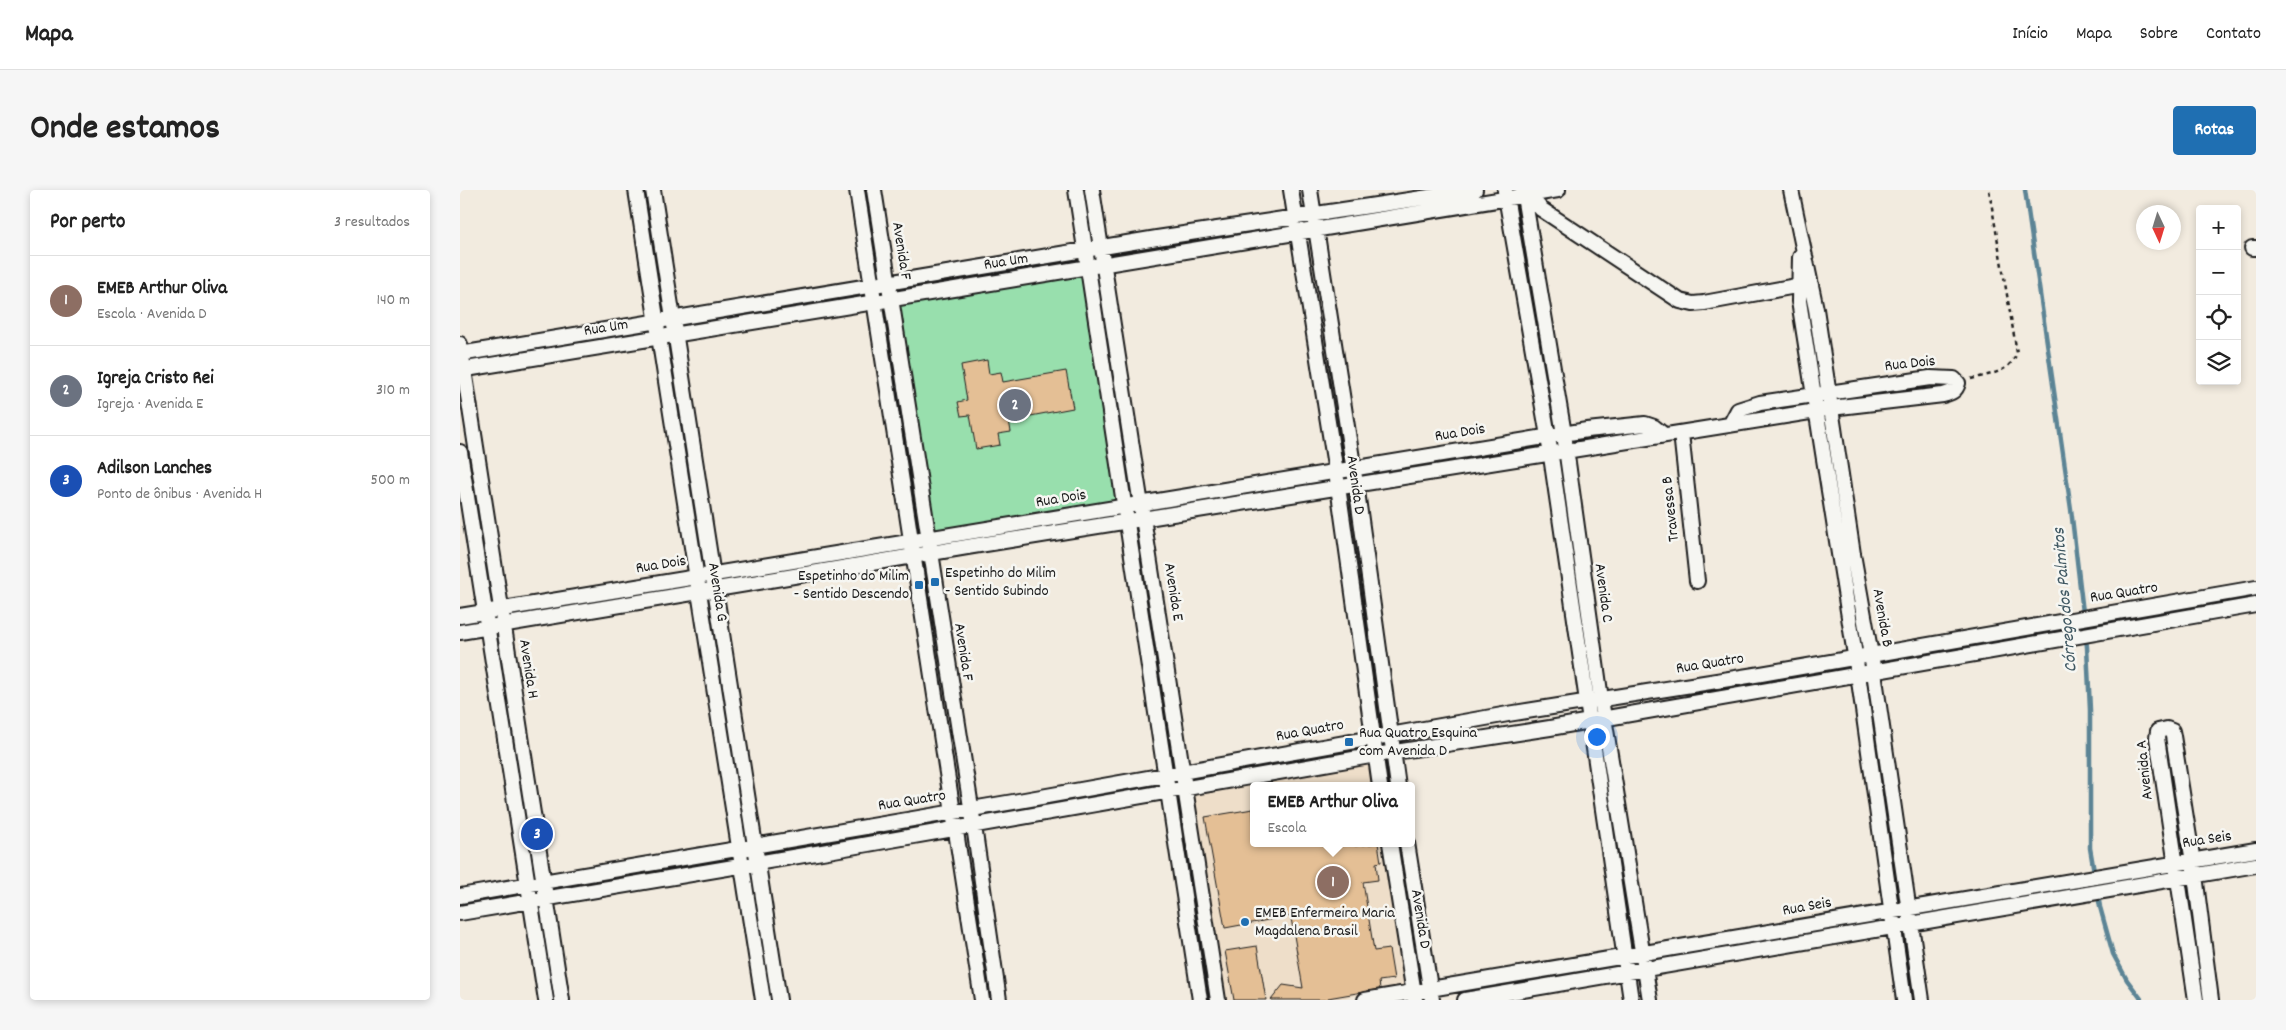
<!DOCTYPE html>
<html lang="pt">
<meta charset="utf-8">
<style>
body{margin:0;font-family:Dekko,sans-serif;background:#f6f6f6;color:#222}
.controls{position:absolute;right:15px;top:15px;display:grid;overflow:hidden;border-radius:5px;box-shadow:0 2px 8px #0003}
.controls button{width:45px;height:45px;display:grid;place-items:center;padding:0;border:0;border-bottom:1px solid #e0e0e0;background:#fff;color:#222;font:25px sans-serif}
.compass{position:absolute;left:1676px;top:15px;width:45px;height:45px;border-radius:50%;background:#fff;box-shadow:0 2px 8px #0003;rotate:176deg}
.you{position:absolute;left:1136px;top:546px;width:18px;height:18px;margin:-12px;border:4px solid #fff;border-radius:50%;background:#1a73e8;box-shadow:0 0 0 8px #1a73e833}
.badge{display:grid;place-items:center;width:32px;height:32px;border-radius:50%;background:#1f6fb2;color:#fff;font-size:16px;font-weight:700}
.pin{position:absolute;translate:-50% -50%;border:2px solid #fff;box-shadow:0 1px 5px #0006}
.popup{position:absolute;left:790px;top:592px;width:165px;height:65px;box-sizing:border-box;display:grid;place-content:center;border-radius:5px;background:#fff;filter:drop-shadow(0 1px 4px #0005);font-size:16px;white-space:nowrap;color:#767676}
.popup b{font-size:19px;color:#222}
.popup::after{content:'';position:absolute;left:50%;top:100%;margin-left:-10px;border:10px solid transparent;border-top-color:#fff}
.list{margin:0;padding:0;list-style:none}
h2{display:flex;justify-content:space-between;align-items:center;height:65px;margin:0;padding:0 20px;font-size:21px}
h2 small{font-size:16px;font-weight:400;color:#767676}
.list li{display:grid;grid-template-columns:32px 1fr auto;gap:15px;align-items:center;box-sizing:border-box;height:90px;padding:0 20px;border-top:1px solid #e0e0e0}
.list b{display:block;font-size:19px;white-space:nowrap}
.list p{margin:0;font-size:16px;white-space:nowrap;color:#767676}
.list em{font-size:16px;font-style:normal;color:#767676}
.icon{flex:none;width:28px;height:28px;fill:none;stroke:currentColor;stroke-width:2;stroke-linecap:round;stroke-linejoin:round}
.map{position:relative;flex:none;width:1796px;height:810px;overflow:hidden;border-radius:5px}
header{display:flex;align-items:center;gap:30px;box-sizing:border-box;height:70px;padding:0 25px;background:#fff;border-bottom:1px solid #e0e0e0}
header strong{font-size:24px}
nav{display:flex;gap:28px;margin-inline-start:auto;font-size:18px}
.intro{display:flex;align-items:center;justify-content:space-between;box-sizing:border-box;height:120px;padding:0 30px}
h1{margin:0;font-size:35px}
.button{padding:12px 22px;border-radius:5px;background:#1f6fb2;color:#fff;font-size:18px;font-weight:700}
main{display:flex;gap:30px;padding:0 30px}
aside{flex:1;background:#fff;border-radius:5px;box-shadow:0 2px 8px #0003}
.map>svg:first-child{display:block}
.built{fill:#eedec9}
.green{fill:#98dfad;stroke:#5a7e64}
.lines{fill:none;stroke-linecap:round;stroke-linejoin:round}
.stream{stroke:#5b8495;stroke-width:4.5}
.building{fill:#e4bf95;stroke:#1c1c1c}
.minor-casing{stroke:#1c1c1c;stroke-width:18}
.path{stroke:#1c1c1c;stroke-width:2.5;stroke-dasharray:4 4;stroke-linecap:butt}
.minor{stroke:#f6f6f2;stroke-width:14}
.poi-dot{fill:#1f6fb2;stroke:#f6f6f2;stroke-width:2}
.labels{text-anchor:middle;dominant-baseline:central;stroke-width:5;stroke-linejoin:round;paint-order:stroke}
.street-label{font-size:16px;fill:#1c1c1c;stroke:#f6f6f2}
.poi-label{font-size:16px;fill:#1c1c1c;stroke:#f6f6f2;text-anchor:start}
.water-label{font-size:18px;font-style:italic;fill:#415963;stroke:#f6f6f2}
</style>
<header>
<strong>Mapa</strong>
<nav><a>Início</a><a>Mapa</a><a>Sobre</a><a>Contato</a></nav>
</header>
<div class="intro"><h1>Onde estamos</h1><a class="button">Rotas</a></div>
<main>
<aside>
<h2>Por perto<small>3 resultados</small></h2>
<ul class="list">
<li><span class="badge" style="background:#8d6e63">1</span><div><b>EMEB Arthur Oliva</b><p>Escola · Avenida D</p></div><em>140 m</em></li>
<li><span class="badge" style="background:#6b7280">2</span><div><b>Igreja Cristo Rei</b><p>Igreja · Avenida E</p></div><em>310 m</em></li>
<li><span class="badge" style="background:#1a4fb4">3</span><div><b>Adilson Lanches</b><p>Ponto de ônibus · Avenida H</p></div><em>500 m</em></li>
</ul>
</aside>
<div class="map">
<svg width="1796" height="810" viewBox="0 0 1796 810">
<rect width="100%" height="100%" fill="#f2ebdf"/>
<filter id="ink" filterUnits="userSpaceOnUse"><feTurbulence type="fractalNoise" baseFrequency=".02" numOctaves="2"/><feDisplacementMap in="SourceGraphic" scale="10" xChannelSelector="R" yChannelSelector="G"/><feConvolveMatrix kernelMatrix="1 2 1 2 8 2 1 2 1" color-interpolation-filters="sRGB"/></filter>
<g filter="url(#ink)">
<path class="built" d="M 914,568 L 918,596 L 794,596 L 794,653 L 926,653 L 947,797 L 871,810 L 762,810 L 728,601 Z"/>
<path class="green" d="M 627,76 L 664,317 L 468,349 L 432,108 Z"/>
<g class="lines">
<path class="stream" d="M 1565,0 L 1611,319 L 1627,457 L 1630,520 L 1630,658 L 1640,717 L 1653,764 L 1667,790 L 1682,810"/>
</g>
<path class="building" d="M 527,170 L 529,184 L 541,182 L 543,192 L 606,181 L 613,218 L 549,230 L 551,242 L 538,244 L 540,255 L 516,259 L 510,225 L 501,226 L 498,212 L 507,210 L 501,175 Z
M 793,619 L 794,653 L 894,653 L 895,656 L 918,653 L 921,672 L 916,673 L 918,690 L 903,692 L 914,761 L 929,759 L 934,789 L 919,791 L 920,799 L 868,808 L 868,810 L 811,810 L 823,795 L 843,798 L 831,728 L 830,726 L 765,738 L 745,627 Z
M 797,756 L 806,810 L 774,810 L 765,761 Z"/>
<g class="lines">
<g class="minor-casing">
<path id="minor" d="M 176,0 L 303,810
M 193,0 L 319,810
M 397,0 L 522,810
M 414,0 L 514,636 L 539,810
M 616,0 L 740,810
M 632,0 L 758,810
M 831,0 L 876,282 L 920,596
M 850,0 L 896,294 L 938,596
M 1063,0 L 1104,244 L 1141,509 L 1190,810
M 1069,0 L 1069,5 L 1081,19 L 1220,111 L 1233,114 L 1244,113 L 1347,94
M 1331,0 L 1356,119 L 1393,364 L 1414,482 L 1462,810
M 1045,1 L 1088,246 L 1171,810
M 1792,58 L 1796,58
M 1340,67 L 1339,111 L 1398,484 L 1444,810
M 0,154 L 102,810
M 0,164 L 697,48 L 1015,0
M 0,180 L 1098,0
M 1221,243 L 1237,391
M 0,262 L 86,810
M 0,426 L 1127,240 L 1185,234 L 1194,237 L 1204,245
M 0,442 L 513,356 L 1356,221 L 1371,218 L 1483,205 C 1491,203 1496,201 1498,193 L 1494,189 L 1470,188 L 1300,213 L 1278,220 L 1270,235
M 930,653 L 955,810
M 947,653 L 972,810
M 0,706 L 553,612 L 1048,524 L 1301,484 L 1796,398
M 0,723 L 374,660 L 916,565 L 1090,538 L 1796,415
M 905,810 L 1796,660
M 1005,810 L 1796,675
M 1736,810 L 1697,548 L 1698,541 L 1707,539 L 1712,541 L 1713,546 L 1735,685 L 1751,810"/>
</g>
<path class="path" d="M 1511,189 C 1530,184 1549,183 1557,163 L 1529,0"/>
<use href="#minor" class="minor"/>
</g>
</g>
<g class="poi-dot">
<rect x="470" y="387" width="10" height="10" rx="2.5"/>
<rect x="454" y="390" width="10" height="10" rx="2.5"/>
<rect x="884" y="547" width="10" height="10" rx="2.5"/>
<circle cx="785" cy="732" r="5"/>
</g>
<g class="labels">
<g class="street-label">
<text transform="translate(441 61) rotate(81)">Avenida F</text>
<text transform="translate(546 72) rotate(-9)">Rua Um</text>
<text transform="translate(146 138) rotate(-9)">Rua Um</text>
<text transform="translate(1450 174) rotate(-6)">Rua Dois</text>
<text transform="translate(1000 243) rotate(-9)">Rua Dois</text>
<text transform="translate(895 295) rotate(82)">Avenida D</text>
<text transform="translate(601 309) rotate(-9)">Rua Dois</text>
<text transform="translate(1211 319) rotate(-96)">Travessa B</text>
<text transform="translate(201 375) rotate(-9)">Rua Dois</text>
<text transform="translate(257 402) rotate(81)">Avenida G</text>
<text transform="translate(713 402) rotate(81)">Avenida E</text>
<text transform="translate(1143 403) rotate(82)">Avenida C</text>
<text transform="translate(1664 403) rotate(-9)">Rua Quatro</text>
<text transform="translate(1422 428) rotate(80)">Avenida B</text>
<text transform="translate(503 462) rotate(81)">Avenida F</text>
<text transform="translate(1250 474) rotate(-9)">Rua Quatro</text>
<text transform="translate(68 479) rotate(81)">Avenida H</text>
<text transform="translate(850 541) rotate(-10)">Rua Quatro</text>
<text transform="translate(1685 580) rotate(-96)">Avenida A</text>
<text transform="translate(452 611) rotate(-9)">Rua Quatro</text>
<text transform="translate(1747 650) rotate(-9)">Rua Seis</text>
<text transform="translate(1347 717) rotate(-10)">Rua Seis</text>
<text transform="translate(960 729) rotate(81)">Avenida D</text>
</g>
<g class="poi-label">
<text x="485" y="383">Espetinho do Milim<tspan x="485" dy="18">- Sentido Subindo</tspan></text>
<text x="449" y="386" text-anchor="end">Espetinho do Milim<tspan x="449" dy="18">- Sentido Descendo</tspan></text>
<text x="899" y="543">Rua Quatro Esquina<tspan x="899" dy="18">com Avenida D</tspan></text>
<text x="795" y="723">EMEB Enfermeira Maria<tspan x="795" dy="18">Magdalena Brasil</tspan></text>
</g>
<g class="water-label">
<text transform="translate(1606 410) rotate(-95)">Córrego dos Palmitos</text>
</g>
</g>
</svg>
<div class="controls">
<button>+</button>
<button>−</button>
<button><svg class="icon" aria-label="locate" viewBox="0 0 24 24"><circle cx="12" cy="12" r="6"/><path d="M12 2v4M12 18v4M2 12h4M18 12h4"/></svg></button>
<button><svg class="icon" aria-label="layers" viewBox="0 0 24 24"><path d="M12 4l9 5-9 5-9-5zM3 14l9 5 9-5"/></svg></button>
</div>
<svg class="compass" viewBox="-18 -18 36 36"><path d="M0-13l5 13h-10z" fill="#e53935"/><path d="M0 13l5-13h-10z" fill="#767676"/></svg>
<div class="you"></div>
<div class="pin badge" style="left:873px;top:692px;background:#8d6e63">1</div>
<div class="popup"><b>EMEB Arthur Oliva</b>Escola</div>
<div class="pin badge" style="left:555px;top:215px;background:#6b7280">2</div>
<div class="pin badge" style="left:77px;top:644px;background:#1a4fb4">3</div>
</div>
</main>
